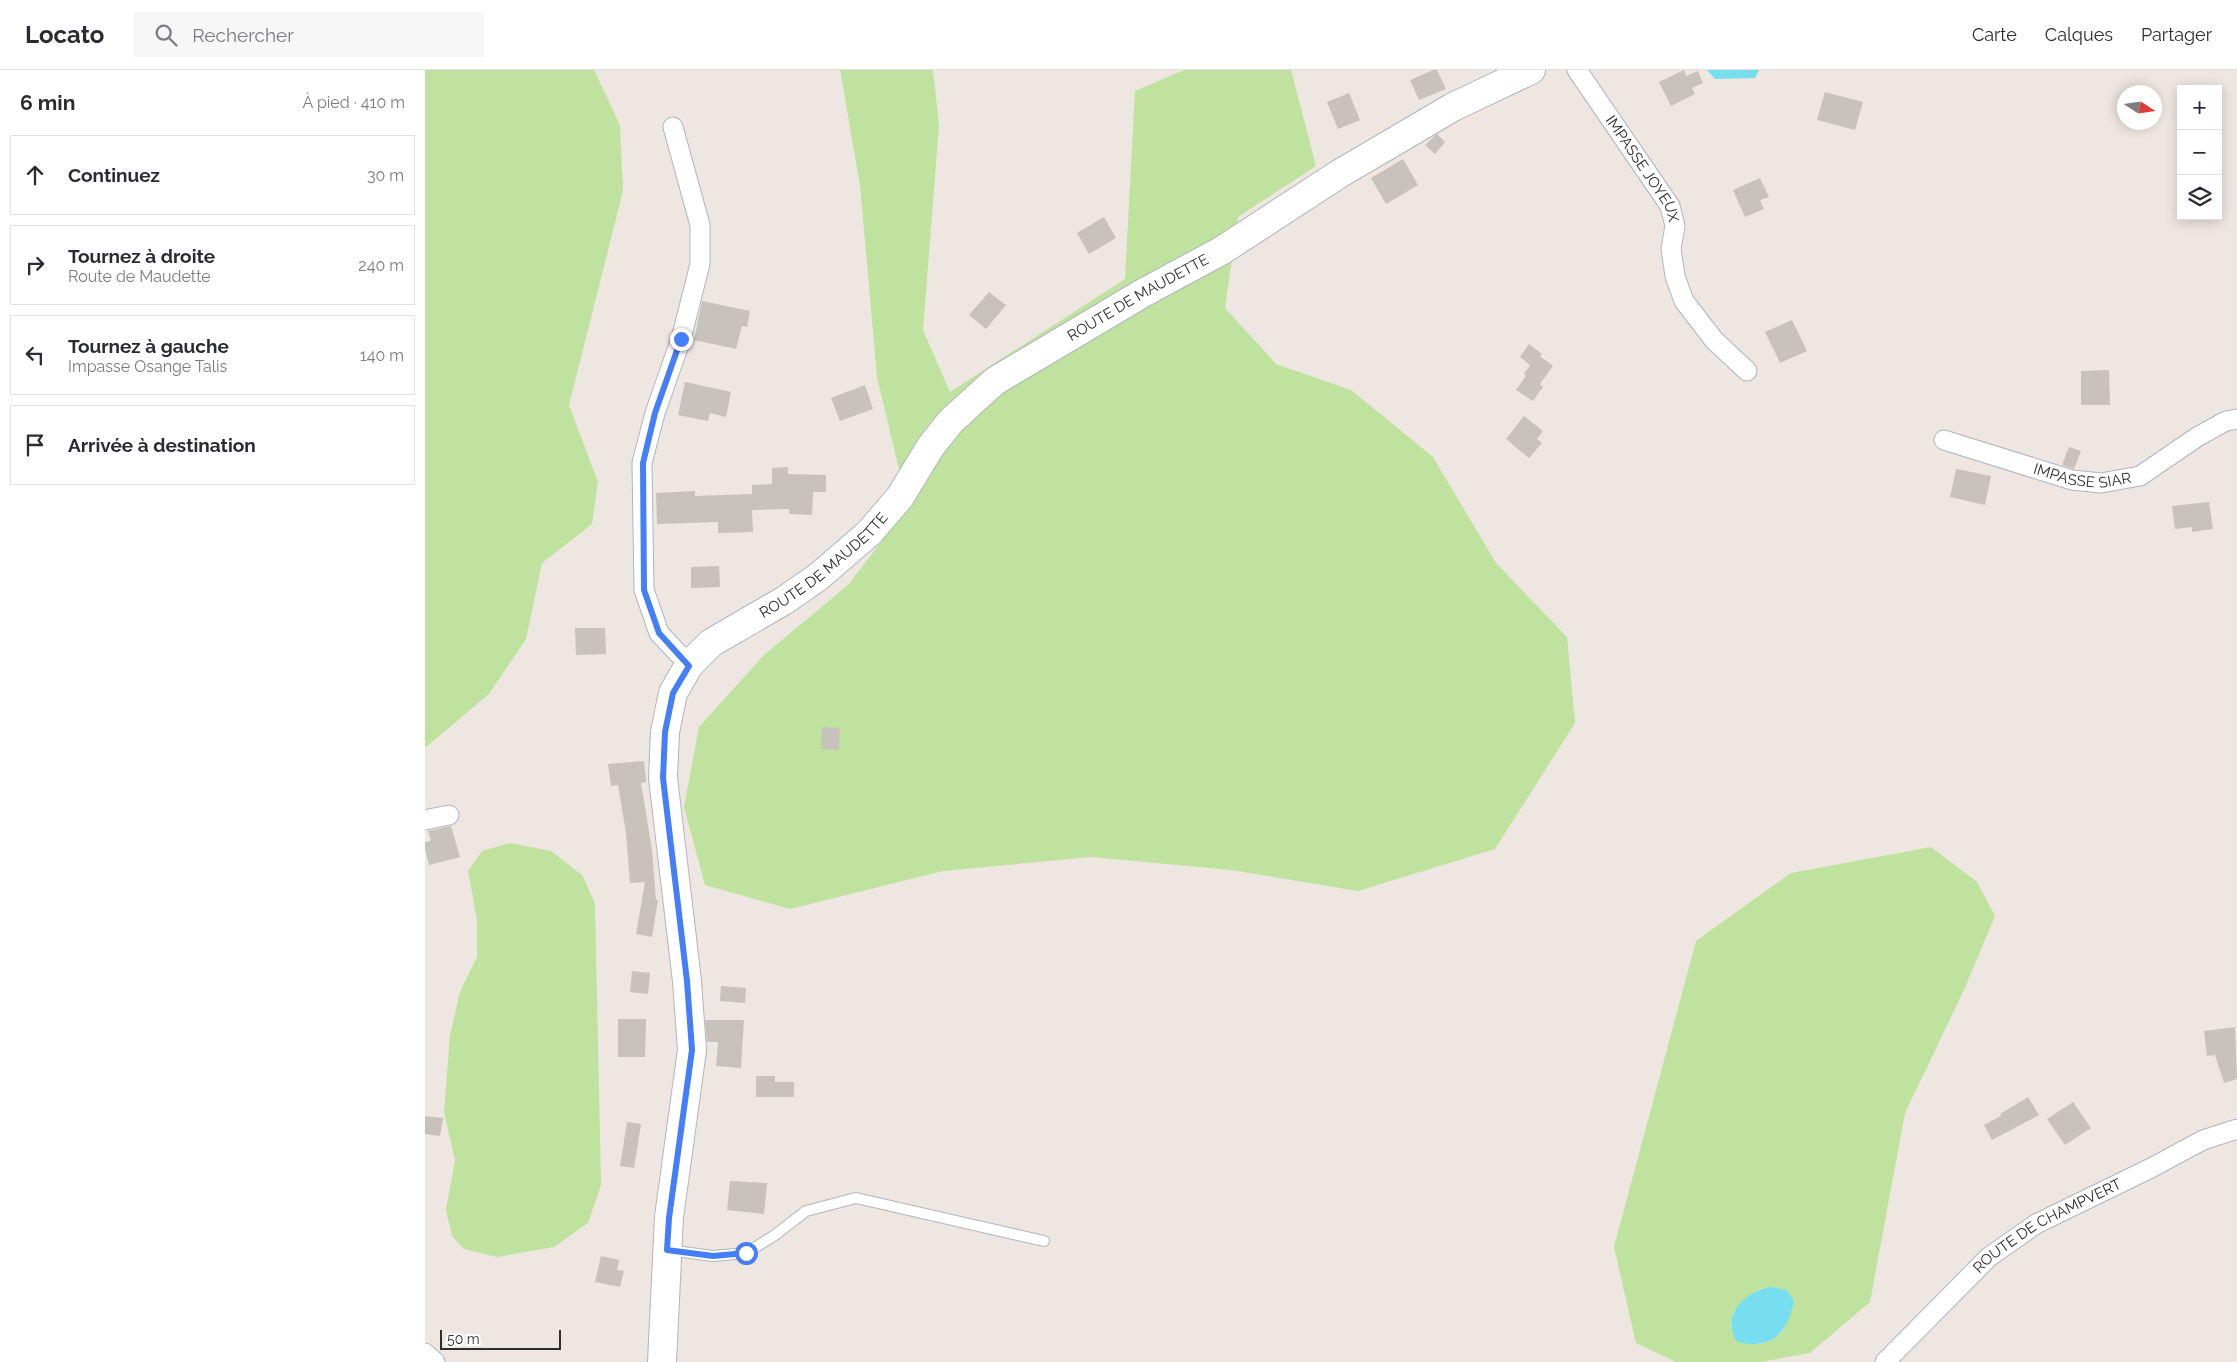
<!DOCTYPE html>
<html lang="fr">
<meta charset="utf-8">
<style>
body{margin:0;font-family:Raleway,sans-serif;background:#f7f7f7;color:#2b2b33}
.controls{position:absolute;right:15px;top:15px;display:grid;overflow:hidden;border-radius:0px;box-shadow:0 2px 12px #0003}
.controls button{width:45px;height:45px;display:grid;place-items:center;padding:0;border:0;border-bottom:1px solid #e1e1e2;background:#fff;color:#2b2b33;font:25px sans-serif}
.compass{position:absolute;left:1692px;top:15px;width:45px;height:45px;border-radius:50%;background:#fff;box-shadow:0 2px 12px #0003;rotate:102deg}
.scale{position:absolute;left:15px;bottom:12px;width:121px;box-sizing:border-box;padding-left:5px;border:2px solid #2d2d2d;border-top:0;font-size:14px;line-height:18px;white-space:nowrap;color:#2d2d2d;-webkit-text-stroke:4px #fff;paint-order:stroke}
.stop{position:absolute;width:15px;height:15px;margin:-11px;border:4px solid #447ef8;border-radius:50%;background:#fff}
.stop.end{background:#447ef8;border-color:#fff;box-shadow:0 1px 5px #0008}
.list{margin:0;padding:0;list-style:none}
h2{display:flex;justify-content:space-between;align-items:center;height:65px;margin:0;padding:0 20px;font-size:21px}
h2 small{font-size:16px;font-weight:400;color:#7c7c81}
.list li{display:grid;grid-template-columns:32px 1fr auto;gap:15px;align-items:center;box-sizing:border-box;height:80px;margin:0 10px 10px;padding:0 10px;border:1px solid #e1e1e2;border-radius:0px}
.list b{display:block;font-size:19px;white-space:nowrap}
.list p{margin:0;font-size:16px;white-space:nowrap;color:#7c7c81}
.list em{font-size:16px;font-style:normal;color:#7c7c81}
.icon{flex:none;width:28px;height:28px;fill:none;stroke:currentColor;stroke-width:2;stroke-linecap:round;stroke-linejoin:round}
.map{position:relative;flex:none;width:1812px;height:1292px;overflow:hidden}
header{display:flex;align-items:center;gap:30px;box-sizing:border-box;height:70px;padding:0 25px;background:#fff;border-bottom:1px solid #e1e1e2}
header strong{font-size:24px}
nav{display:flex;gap:28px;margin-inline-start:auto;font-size:18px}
.search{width:350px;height:45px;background:#f7f7f7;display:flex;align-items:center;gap:12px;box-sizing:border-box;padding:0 18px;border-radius:0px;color:#7c7c81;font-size:19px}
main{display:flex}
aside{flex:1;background:#fff}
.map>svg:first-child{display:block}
.green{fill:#bfe39e;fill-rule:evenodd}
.water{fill:#76deee}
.building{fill:#c7c2bb}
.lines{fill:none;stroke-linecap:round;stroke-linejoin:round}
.lane-casing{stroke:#b0b5bd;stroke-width:12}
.street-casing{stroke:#b0b5bd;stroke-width:21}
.secondary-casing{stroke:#b0b5bd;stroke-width:30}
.lane{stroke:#fff;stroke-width:10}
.street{stroke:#fff;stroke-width:19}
.secondary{stroke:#fff;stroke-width:28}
.route{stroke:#447ef8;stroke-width:6}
.labels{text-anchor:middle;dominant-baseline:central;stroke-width:4;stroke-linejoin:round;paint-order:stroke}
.street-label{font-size:15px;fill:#2d2d2d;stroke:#fff}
</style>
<header>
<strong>Locato</strong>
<div class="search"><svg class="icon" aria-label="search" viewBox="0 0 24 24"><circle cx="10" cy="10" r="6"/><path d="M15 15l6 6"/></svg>Rechercher</div>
<nav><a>Carte</a><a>Calques</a><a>Partager</a></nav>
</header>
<main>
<aside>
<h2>6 min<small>À pied · 410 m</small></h2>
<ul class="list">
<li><svg class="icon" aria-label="ahead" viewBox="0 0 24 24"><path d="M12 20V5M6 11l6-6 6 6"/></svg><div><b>Continuez</b></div><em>30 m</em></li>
<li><svg class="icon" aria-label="right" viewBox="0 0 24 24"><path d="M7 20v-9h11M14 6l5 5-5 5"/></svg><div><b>Tournez à droite</b><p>Route de Maudette</p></div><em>240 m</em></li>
<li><svg class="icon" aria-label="left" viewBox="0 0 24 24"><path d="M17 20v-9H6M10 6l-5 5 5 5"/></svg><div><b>Tournez à gauche</b><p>Impasse Osange Talis</p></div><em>140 m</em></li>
<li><svg class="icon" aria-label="arrive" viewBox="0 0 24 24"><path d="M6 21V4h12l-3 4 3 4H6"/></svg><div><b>Arrivée à destination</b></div></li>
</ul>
</aside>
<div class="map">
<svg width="1812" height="1292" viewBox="0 0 1812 1292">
<rect width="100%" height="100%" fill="#eee6e0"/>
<path class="green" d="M 0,0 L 169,0 L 195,55 L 198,121 L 144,335 L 173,412 L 167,454 L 117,493 L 101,569 L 64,624 L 0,678 Z
M 415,0 L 508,0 L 514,55 L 498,260 L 525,322 L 700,209 L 710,21 L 759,0 L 866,0 L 891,96 L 813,147 L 800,238 L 851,294 L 926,320 L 1008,387 L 1071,493 L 1142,567 L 1150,653 L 1070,779 L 933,821 L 806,800 L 666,787 L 518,801 L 365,839 L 280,815 L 259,737 L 274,657 L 339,585 L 423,515 L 483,437 L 452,307 L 435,115 Z
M 85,773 L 126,781 L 157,805 L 170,833 L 176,1115 L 163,1153 L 129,1177 L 72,1187 L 39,1179 L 27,1166 L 21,1140 L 30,1090 L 19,1042 L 25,965 L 35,922 L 52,887 L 52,850 L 43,801 L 57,781 Z
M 1506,777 L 1552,812 L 1570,846 L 1538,922 L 1480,1043 L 1445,1232 L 1385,1283 L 1335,1292 L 1251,1292 L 1211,1273 L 1189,1177 L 1271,871 L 1366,803 ZM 1337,1218 L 1361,1254 C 1356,1266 1346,1271 1334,1274 L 1306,1259 C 1306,1238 1320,1229 1337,1218 Z"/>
<path class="water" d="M 1282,0 L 1334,0 L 1330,8 L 1290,9 Z
M 1347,1217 L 1361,1220 L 1369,1230 C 1363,1263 1347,1280 1312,1272 C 1295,1246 1320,1220 1347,1217 Z"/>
<path class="building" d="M 1008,0 L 1012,0 L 1021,19 L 994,30 L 985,10 Z
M 1259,0 L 1261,6 L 1273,1 L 1278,13 L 1267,18 L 1270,24 L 1246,36 L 1234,12 Z
M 1400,22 L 1438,32 L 1430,60 L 1392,50 Z
M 924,23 L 935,50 L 913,59 L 902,32 Z
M 1012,64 L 1020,72 L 1010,84 L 1000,75 Z
M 978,89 L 993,115 L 961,134 L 946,108 Z
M 1335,108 L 1344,127 L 1335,130 L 1339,139 L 1320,147 L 1308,120 Z
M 679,147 L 691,168 L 664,184 L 652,163 Z
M 564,222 L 581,235 L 561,259 L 544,245 Z
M 277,231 L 325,241 L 322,257 L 317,256 L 311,279 L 269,270 Z
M 1367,250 L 1382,281 L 1355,293 L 1340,262 Z
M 1104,274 L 1117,284 L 1115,286 L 1128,296 L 1115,314 L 1118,317 L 1108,331 L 1091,320 L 1101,306 L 1099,304 L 1105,295 L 1095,287 Z
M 1684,300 L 1685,335 L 1656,335 L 1656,301 Z
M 260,312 L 306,322 L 301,347 L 285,343 L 283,351 L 253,345 Z
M 440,315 L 448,339 L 415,351 L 406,328 Z
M 1099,346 L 1118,361 L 1112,369 L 1117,373 L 1104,388 L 1081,369 Z
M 1644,377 L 1656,381 L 1649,399 L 1637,395 Z
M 363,397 L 363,404 L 401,405 L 401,422 L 388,422 L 387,445 L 364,444 L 364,439 L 327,440 L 328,462 L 293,463 L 293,452 L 232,454 L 231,423 L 270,421 L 270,426 L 327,424 L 327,415 L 347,414 L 347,398 Z
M 1531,399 L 1566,406 L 1560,435 L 1525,427 Z
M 1784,432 L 1788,459 L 1767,462 L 1767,457 L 1750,459 L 1747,436 Z
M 294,496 L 295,517 L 266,518 L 266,497 Z
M 150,558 L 180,558 L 181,584 L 151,585 Z
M 397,657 L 415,658 L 414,680 L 396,679 Z
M 219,691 L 221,712 L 216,713 L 227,780 L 231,830 L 233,830 L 227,867 L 211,864 L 220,812 L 205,813 L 201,763 L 193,715 L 186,716 L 183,694 Z
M 26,756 L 35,787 L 4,795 L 0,779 L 0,772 L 6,771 L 3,761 Z
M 207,901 L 225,903 L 223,924 L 205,922 Z
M 296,916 L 321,918 L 320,933 L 295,931 Z
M 193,949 L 221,949 L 220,987 L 193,987 Z
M 280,950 L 319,950 L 316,998 L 291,996 L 293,972 L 282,972 Z
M 1810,957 L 1812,1009 L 1799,1013 L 1790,985 L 1782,986 L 1779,961 Z
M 331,1006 L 350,1006 L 350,1012 L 369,1012 L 369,1027 L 331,1027 Z
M 1603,1027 L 1614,1045 L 1567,1070 L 1559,1055 L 1576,1046 L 1575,1044 Z
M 1648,1032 L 1666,1058 L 1640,1075 L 1622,1049 Z
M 0,1046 L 18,1048 L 15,1066 L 0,1064 Z
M 202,1052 L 216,1054 L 209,1098 L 195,1096 Z
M 305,1111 L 342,1113 L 339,1144 L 302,1140 Z
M 176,1186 L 194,1190 L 192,1200 L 199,1201 L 195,1217 L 170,1212 Z"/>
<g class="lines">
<g class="lane-casing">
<path id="lane" d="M 243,1180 L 288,1186 L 321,1183 L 350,1165 L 381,1141 L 431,1128 L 619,1171"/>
</g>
<g class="street-casing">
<g id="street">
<path id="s1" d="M 1152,0 L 1245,136 L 1250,156 L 1246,179 L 1250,206 L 1259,231 L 1289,270 L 1322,301"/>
<path d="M 248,57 L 275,155 L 275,194 L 256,269 L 230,343 L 217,393 L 219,520 L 234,563 L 264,595"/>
<path id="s2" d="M 1519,370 L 1647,410 L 1676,413 L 1715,406 L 1772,367 L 1801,351 L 1812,349"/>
<path d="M 0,750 L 24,745"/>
<path d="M 0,1283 L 10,1292"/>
<path id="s3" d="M 1460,1292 L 1564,1187 L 1611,1154 L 1726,1098 L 1778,1070 L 1812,1059"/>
</g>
</g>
<g class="secondary-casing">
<g id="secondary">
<path id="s4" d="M 237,1292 L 244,1147 L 267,980 L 262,911 L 238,708 L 240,662 L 248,623 L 264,595 L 286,573 L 360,530 L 393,507 L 444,463 L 475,427 L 506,376 L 526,351 L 570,311 L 718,223 L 796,181 L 914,104 L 1028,37 L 1106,0"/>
</g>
</g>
<use href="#lane" class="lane"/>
<use href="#street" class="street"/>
<use href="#secondary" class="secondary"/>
</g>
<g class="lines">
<path class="route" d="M 256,269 L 230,343 L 218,393 L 219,520 L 234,563 L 264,596 L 248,623 L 240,662 L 238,708 L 262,911 L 267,980 L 244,1148 L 242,1180 L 288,1186 L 321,1183"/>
</g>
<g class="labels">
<g class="street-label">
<text stroke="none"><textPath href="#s1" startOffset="119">IMPASSE JOYEUX</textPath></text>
<text stroke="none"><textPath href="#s4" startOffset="1294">ROUTE DE MAUDETTE</textPath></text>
<text stroke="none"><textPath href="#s2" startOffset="144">IMPASSE SIAR</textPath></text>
<text stroke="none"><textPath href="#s4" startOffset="874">ROUTE DE MAUDETTE</textPath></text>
<text stroke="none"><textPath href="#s3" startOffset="214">ROUTE DE CHAMPVERT</textPath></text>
</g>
</g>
</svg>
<div class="controls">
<button>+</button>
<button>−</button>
<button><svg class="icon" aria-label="layers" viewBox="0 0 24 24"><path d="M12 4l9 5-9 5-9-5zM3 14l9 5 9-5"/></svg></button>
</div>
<svg class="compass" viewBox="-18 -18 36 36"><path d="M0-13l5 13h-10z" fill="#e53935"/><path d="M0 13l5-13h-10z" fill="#7c7c81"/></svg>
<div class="scale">50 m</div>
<div class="stop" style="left:321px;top:1183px"></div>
<div class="stop end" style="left:256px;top:269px"></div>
</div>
</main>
